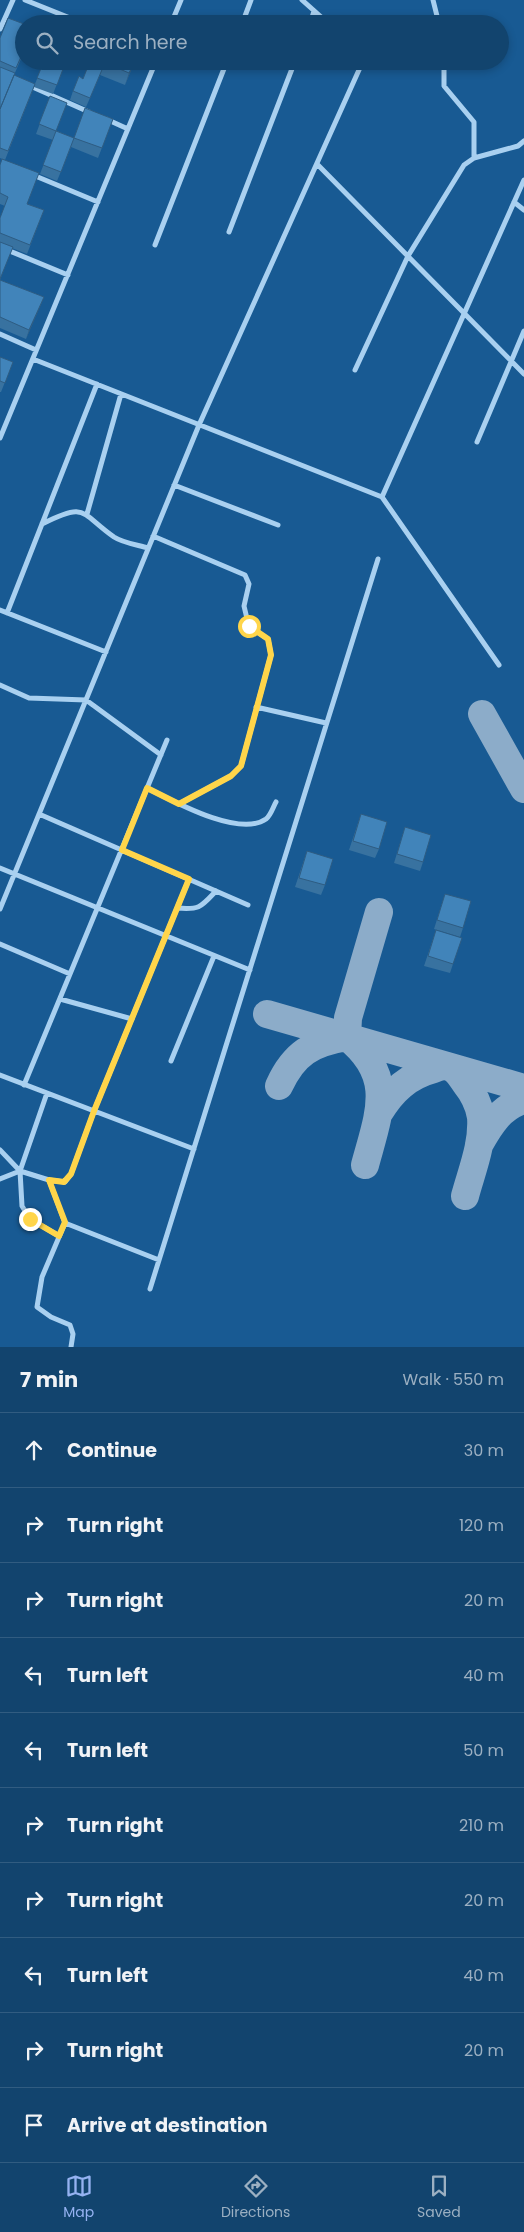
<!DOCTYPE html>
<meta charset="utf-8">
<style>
body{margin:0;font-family:Poppins,sans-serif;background:#1f4e76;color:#f1f3f6}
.stop{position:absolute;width:15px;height:15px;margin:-11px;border:4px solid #ffd54a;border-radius:50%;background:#fff}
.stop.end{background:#ffd54a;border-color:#fff;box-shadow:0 1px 5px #0008}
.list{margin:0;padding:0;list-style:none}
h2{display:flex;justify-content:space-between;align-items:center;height:65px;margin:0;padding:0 20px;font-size:21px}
h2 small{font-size:16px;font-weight:400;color:#9cb0c2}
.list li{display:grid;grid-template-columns:32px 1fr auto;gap:15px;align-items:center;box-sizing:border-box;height:75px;padding:0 20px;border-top:1px solid #315c81}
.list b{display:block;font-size:19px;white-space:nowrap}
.list em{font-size:16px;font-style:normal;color:#9cb0c2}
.icon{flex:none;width:28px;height:28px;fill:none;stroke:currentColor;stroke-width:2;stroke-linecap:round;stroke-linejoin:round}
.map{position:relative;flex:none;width:524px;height:1347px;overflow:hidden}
.search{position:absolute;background:#12446e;box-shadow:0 2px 8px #0003;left:15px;right:15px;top:15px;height:55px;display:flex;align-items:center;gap:12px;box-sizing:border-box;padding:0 18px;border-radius:28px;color:#9cb0c2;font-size:19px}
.sheet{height:815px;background:#12446e}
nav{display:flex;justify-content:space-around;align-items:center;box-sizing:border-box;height:70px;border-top:1px solid #315c81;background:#12446e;font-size:14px;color:#9cb0c2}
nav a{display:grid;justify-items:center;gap:2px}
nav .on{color:#95b2f1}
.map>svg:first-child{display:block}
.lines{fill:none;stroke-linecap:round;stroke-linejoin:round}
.taxiway{stroke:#8cacc9;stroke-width:28}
.street{stroke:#a9d0f0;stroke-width:5}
.wall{fill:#3872a0}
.shaded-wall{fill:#2e5c82}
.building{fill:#4184ba;stroke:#2e5c82}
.route{stroke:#ffd54a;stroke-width:6}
</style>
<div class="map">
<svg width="524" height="1347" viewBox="0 0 524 1347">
<rect width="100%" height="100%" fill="#185a93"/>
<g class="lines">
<path class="taxiway" d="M 482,714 L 524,789
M 267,1014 L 524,1088
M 347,1037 L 348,1018 L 379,912
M 279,1086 C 294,1053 312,1043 347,1037 C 396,1076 379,1113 365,1165
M 379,1113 C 392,1091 408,1076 434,1069 C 438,1067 445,1065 449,1067 C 456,1069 461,1077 465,1083 C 473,1093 479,1104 481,1117 C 483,1144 472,1170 465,1196
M 479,1145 C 490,1125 501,1107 524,1100"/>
<path class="street" d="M 25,0 L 85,24
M 302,0 L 329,24
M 433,0 L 439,24
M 171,24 L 181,0
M 242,24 L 251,0
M 310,24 L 314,11
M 0,29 L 13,0
M 444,61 L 444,86 L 474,122 L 474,158
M 28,85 L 89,112
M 106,119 L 128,129
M 317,164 L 524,374
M 33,175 L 98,202
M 514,202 L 524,210
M 229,232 L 295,61
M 155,245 L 227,61
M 0,247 L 68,275
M 0,334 L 36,350
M 33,359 L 382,497 L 499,665
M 355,370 L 408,256 L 464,165 L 474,158 L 518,146 L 524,141
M 0,438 L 156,61
M 477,442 L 524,331
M 174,485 L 278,525
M 382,497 L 524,180
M 87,514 L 121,394
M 42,524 C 87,501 80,513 114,537 C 123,543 138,545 148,548
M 153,536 L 245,575 L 249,584 L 244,606 L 249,627 L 268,639 L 271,655 L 241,766 L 231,776 L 179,804
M 0,610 L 106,652
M 7,613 L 97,384
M 0,685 L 29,698 L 86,700 L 161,755
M 256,707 L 326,723
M 147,788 C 173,801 239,838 266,819 C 271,815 273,807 276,802
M 39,814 L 248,905
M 0,868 L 250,970
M 177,908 C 200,910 201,907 216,891
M 0,909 L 199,425 L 363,61
M 0,944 L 70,974
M 60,999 L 132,1019
M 171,1061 L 214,956
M 0,1075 L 194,1149
M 24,1085 L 167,740
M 0,1150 L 20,1171 L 49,1180 L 65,1182 L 71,1174 L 94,1111 L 189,879
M 20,1171 L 47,1093
M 0,1179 L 20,1171 L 22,1206 L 30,1219 L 59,1236
M 49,1180 L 65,1223
M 150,1289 L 378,559
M 71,1347 L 73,1334 L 70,1325 L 51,1317 L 37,1307 L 42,1277 L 65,1223 L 159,1260"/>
</g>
<path class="wall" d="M 0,38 L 24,52 L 14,75 L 35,84 L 44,61 L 66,61 L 53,94 L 34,87 L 5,160 L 0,158 Z
M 84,61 L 135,61 L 125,85 L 100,75 L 86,107 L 70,100 L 73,91 L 83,79 L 87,69 L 82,67 Z
M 50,96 L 57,131 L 73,138 L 113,119 L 98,158 L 71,147 L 57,181 L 40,174 L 53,140 L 36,134 Z
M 0,165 L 28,204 L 44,210 L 27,254 L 12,248 L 0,280 L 0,218 L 5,206 L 0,204 Z
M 0,280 L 44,297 L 26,339 L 0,328 Z
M 0,357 L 13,362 L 1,392 L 0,392 Z
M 361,814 L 379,849 L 375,858 L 349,850 Z
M 405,827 L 423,862 L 420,871 L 394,863 Z
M 307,851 L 325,885 L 321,895 L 295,887 Z
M 445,894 L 463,928 L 460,937 L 434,929 Z
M 436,930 L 453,964 L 450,973 L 424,966 Z"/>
<path class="shaded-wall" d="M 135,61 L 125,85 L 129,73 Z
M 44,297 L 40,307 L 26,339 L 29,330 Z"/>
<path class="building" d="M 8,18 L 24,24 L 24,50 L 16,68 L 0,61 L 0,38 Z
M 44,61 L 66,61 L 57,85 L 37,78 Z
M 90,61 L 94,61 L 104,65 L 90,98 L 73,91 L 79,76 L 83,79 Z
M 101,61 L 135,61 L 129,73 Z
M 0,67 L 15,73 L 0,109 Z
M 14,75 L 35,84 L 8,151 L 0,148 L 0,109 Z
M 50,96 L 67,103 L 56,131 L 39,124 Z
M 85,108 L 113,119 L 102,148 L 74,138 Z
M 56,131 L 74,138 L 61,172 L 43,165 Z
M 2,159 L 39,173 L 27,204 L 44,210 L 30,245 L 0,233 L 0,218 L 8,197 L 0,193 L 0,165 Z
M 0,242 L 13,247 L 0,279 Z
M 0,280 L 44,297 L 29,330 L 0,317 Z
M 0,357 L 13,362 L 5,383 L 0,381 Z
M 361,814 L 387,822 L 379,849 L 353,841 Z
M 405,827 L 431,835 L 423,862 L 397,854 Z
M 307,851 L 333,859 L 325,885 L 299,878 Z
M 445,894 L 471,901 L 463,928 L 437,920 Z
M 436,930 L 462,938 L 453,964 L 428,956 Z"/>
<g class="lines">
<path class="route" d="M 30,1219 L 59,1236 L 65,1222 L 49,1180 L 64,1182 L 71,1174 L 94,1111 L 189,879 L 122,850 L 147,788 L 179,804 L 231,776 L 241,766 L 271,655 L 268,639 L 249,626"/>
</g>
</svg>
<div class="stop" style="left:249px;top:626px"></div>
<div class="stop end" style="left:30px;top:1219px"></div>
<div class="search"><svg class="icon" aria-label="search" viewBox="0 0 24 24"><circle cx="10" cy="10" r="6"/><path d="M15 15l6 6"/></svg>Search here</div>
</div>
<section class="sheet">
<h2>7 min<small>Walk · 550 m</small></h2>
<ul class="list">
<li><svg class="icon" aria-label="ahead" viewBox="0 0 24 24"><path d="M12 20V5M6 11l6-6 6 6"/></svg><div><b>Continue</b></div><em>30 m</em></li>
<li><svg class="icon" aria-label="right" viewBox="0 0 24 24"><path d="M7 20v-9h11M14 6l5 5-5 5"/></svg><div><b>Turn right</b></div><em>120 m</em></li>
<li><svg class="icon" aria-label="right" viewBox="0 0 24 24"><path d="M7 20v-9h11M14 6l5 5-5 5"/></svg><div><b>Turn right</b></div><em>20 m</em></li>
<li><svg class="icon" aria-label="left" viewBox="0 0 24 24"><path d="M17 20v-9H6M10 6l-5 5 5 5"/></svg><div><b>Turn left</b></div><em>40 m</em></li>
<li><svg class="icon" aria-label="left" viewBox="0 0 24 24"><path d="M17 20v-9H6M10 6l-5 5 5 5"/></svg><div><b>Turn left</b></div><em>50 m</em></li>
<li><svg class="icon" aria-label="right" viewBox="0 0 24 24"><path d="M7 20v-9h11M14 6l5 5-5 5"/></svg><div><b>Turn right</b></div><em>210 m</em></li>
<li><svg class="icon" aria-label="right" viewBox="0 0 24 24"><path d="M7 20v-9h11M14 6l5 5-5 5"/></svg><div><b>Turn right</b></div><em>20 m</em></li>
<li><svg class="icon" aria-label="left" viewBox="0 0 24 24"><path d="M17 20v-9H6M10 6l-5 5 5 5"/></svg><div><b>Turn left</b></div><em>40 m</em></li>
<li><svg class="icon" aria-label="right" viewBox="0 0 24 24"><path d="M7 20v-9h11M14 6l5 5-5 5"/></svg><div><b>Turn right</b></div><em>20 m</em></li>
<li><svg class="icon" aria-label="arrive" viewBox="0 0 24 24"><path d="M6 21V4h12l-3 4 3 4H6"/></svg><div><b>Arrive at destination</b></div></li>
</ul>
</section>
<nav>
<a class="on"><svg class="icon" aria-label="map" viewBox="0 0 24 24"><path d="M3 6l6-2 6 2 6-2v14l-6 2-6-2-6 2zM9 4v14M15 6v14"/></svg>Map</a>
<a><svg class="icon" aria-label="directions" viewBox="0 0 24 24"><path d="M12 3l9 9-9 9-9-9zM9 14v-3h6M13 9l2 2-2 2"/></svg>Directions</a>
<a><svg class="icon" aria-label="saved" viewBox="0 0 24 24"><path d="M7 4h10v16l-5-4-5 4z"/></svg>Saved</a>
</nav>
